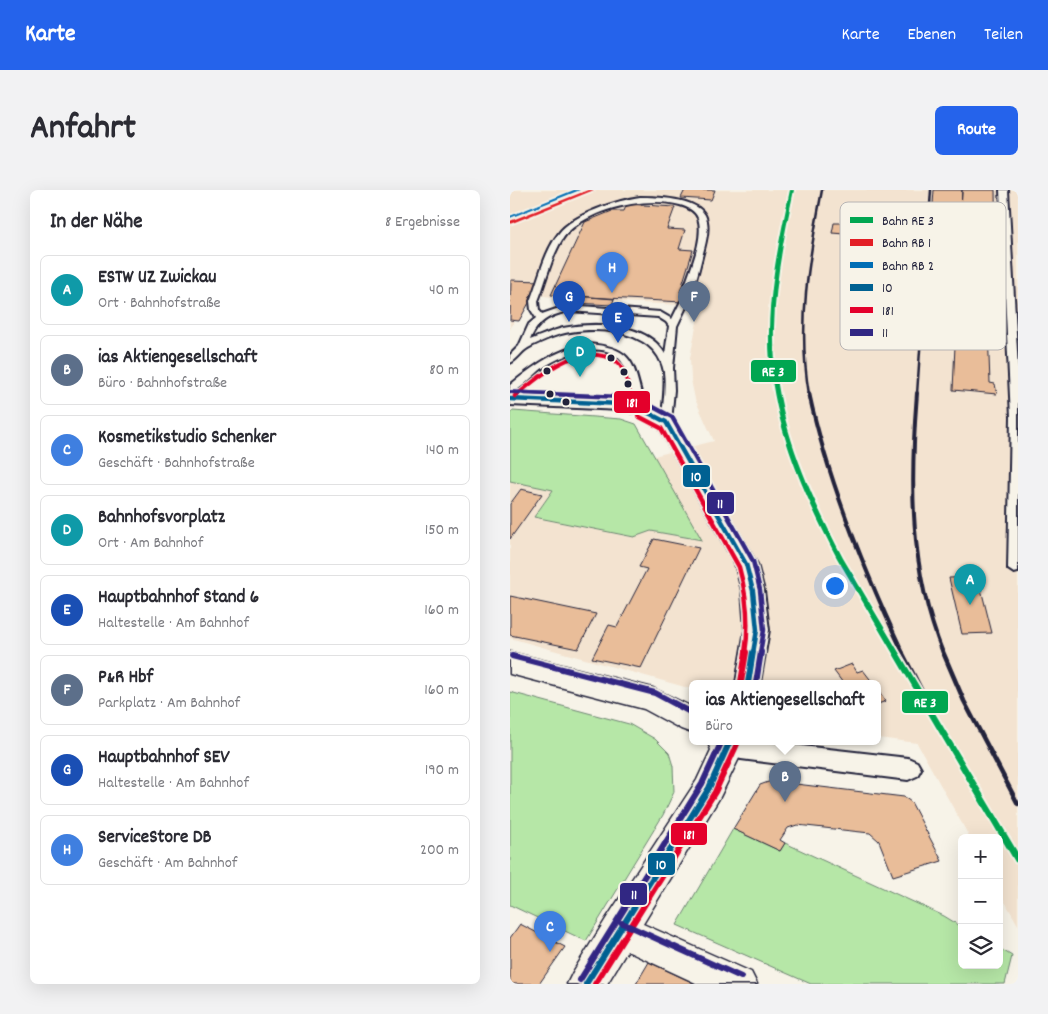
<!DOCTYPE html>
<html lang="de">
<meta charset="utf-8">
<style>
body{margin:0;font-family:Dekko,sans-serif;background:#f2f2f3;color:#2b2b33}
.controls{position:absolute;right:15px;bottom:15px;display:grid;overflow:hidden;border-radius:8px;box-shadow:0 5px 20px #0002}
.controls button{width:45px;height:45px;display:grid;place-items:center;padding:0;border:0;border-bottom:1px solid #e1e1e2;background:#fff;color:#2b2b33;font:25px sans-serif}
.you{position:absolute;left:324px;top:395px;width:18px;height:18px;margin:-12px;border:4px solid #fff;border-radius:50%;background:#1a73e8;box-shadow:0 0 0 8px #1a73e833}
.badge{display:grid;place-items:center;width:32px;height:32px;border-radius:50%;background:#2563eb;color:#fff;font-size:16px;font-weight:700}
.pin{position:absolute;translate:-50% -41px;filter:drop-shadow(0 1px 2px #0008)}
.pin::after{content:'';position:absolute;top:26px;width:18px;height:15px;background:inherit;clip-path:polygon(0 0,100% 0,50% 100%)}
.popup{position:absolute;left:179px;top:490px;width:192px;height:65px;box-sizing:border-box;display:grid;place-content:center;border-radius:8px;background:#fff;filter:drop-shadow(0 1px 4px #0005);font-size:16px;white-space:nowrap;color:#7c7c81}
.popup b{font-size:19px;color:#2b2b33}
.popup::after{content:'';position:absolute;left:50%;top:100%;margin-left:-10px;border:10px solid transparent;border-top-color:#fff}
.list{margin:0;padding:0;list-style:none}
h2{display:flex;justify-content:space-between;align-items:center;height:65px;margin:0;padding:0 20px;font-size:21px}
h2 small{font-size:16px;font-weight:400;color:#7c7c81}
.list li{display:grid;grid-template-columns:32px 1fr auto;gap:15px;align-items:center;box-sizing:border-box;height:70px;margin:0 10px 10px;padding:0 10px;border:1px solid #e1e1e2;border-radius:8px}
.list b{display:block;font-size:19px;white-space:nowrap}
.list p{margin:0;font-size:16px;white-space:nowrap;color:#7c7c81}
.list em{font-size:16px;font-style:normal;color:#7c7c81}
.icon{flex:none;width:28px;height:28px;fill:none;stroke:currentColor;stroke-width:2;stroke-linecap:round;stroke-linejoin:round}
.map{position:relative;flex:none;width:508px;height:794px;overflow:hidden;border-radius:8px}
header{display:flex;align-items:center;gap:30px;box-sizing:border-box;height:70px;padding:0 25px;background:#2563eb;color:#fff}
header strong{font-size:24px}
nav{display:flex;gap:28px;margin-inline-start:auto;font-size:18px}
.intro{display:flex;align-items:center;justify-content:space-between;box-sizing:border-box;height:120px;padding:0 30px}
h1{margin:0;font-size:35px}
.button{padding:12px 22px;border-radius:8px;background:#2563eb;color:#fff;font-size:18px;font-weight:700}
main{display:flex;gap:30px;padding:0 30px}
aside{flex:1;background:#fff;border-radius:8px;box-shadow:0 5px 20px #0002}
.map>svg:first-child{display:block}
.built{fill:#f3e3d0}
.green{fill:#b6e7a7;stroke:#6c8471}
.building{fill:#e9bd99;stroke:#22223b}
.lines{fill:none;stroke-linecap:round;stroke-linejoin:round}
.lane-casing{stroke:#22223b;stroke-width:4}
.street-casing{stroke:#22223b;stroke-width:4}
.secondary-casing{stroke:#22223b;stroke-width:3}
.lane{fill:#f7f3e8;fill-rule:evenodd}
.street{fill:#f7f3e8;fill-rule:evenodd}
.secondary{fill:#f7f3e8;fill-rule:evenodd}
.rail-far2{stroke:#22223b;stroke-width:2.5}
.rail-far1{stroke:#22223b;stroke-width:4}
.rail{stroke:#22223b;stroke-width:4.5}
.bus-1-far1-casing{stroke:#f7f3e8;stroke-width:8}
.bus-1-casing{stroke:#f7f3e8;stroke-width:10}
.bus-2-far2-casing{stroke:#f7f3e8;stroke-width:6}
.bus-2-far1-casing{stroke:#f7f3e8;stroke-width:8}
.bus-2-casing{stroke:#f7f3e8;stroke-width:10}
.bus-3-far2-casing{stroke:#f7f3e8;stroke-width:6}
.bus-3-far1-casing{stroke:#f7f3e8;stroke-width:8}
.bus-3-casing{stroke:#f7f3e8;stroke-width:10}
.bus-1-far1{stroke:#006192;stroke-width:4.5}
.bus-1{stroke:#006192;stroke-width:6}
.bus-2-far2{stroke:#e4002b;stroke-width:4}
.bus-2-far1{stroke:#e4002b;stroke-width:4.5}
.bus-2{stroke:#e4002b;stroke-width:6}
.bus-3-far2{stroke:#312783;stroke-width:4}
.bus-3-far1{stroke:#312783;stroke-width:4.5}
.bus-3{stroke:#312783;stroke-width:6}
.rail-1-casing{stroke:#f7f3e8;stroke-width:4}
.rail-2-casing{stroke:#f7f3e8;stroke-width:4}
.rail-3-casing{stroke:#f7f3e8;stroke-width:4}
.rail-1{fill:#00a651;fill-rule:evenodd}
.rail-2{fill:#e31e25;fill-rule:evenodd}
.rail-3{fill:#006db5;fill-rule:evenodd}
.bus-dot{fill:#22223b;stroke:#f7f3e8;stroke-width:2}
.key{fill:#f7f3e8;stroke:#b7b4b4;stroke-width:1}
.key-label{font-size:14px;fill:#22223b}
.line-badge{stroke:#f7f3e8;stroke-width:2}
.badge-label{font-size:14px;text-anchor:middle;font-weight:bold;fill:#fff}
</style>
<header>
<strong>Karte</strong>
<nav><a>Karte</a><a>Ebenen</a><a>Teilen</a></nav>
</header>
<div class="intro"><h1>Anfahrt</h1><a class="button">Route</a></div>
<main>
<aside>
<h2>In der Nähe<small>8 Ergebnisse</small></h2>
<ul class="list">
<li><span class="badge" style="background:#0f9aa8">A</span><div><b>ESTW UZ Zwickau</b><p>Ort · Bahnhofstraße</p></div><em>40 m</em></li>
<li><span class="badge" style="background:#5c6f8a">B</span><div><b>ias Aktiengesellschaft</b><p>Büro · Bahnhofstraße</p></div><em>80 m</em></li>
<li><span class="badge" style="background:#3f7fe0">C</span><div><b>Kosmetikstudio Schenker</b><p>Geschäft · Bahnhofstraße</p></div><em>140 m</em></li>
<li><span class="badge" style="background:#0f9aa8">D</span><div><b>Bahnhofsvorplatz</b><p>Ort · Am Bahnhof</p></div><em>150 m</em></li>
<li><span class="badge" style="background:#1a4fb4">E</span><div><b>Hauptbahnhof Stand 6</b><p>Haltestelle · Am Bahnhof</p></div><em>160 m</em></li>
<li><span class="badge" style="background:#5c6f8a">F</span><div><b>P&amp;R Hbf</b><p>Parkplatz · Am Bahnhof</p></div><em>160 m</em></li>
<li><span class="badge" style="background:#1a4fb4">G</span><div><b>Hauptbahnhof SEV</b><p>Haltestelle · Am Bahnhof</p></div><em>190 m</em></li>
<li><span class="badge" style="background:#3f7fe0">H</span><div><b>ServiceStore DB</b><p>Geschäft · Am Bahnhof</p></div><em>200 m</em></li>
</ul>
</aside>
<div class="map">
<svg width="508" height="794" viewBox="0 0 508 794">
<rect width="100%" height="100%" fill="#f7f3e8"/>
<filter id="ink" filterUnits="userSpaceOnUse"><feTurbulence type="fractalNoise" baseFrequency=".02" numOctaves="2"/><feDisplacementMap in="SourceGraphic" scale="10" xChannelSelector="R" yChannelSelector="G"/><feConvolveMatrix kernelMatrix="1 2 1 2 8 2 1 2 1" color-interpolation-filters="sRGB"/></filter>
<g filter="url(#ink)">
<path class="built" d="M 0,0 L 508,0 L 508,735 L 489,701 L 489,648 L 460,648 L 407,553 L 368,548 L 368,493 L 182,493 L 182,499 L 0,448 L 0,291 L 43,300 L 24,327 L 124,347 L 141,341 L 192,350 L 144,266 L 204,251 L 185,209 L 181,190 L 180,168 L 190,116 L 56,109 L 21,104 L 0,139 Z"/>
<path class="green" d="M 3,221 L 111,229 L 126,234 L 192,350 L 141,341 L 124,347 L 24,327 L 43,300 L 0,291 L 0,223 Z
M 0,502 L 119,534 L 145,549 L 159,563 L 163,576 L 164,602 L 153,625 L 76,751 L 0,715 Z
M 223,639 L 270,661 L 275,653 L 434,726 L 452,737 L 452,775 L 489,775 L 489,758 L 502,766 L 495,794 L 301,794 L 167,735 Z"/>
<path class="building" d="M 175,0 L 205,0 L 201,10 L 171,8 Z
M 424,0 L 452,0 L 449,60 L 420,58 Z
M 452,0 L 485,0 L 486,62 L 478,61 L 477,113 L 480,193 L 485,194 L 487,204 L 443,200 Z
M 117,14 L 165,17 L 157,39 L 175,40 L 169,59 L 183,60 L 170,102 L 194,103 L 191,113 L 41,105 L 75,32 L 102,21 L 114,21 Z
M 324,33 L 335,33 L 334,44 L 322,43 Z
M 1,90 L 31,91 L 9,131 L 0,130 Z
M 68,106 L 104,109 L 102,115 L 65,113 Z
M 11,299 L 32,304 L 0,349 L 0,314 Z
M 144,349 L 189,358 L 131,478 L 82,468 L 99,435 L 107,437 L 137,379 L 129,377 Z
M 468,387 L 482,443 L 452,444 L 439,388 Z
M 0,406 L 86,424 L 68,459 L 0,445 Z
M 342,474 L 347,482 L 353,480 L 363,493 L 333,493 L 324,481 Z
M 368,500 L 376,511 L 368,514 Z
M 261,591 L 394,607 L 401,612 L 432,671 L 383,686 L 369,651 L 360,643 L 287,635 L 278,638 L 270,650 L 275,653 L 270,661 L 223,639 L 250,595 Z
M 10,734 L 55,757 L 29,794 L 0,794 L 0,748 Z
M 139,772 L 186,794 L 126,794 Z"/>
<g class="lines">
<g class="lane-casing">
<path id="lane" d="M 490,0 L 498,0 L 508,179 L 508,382 L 504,383 L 498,379 L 501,227 Z
M 130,7 C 146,7 186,8 195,25 C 201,37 195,55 192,67 C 189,79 186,93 180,104 L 174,104 L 173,102 C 179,82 195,48 188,28 C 185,20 177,17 170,15 C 137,6 84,18 59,41 C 44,55 36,92 28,111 L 29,120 L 32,124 L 58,115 L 150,122 L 162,129 L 171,111 L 177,111 L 178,113 L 167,136 L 163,178 L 164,200 L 161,232 L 156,235 L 151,232 C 153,216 156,198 154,182 C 146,136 76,134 42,147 C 34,150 25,154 18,158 C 11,162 7,170 0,173 L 0,165 L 9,156 L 19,134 L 26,128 L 21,120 L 20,111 C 29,89 34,62 49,43 C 62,25 108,10 130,7 ZM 58,121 L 148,127 L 156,132 L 159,136 L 155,164 C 137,132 84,132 53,138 C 41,141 31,146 20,150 C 28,131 38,126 58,121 Z
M 78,154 C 130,158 122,179 136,219 L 134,221 L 128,221 L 126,219 C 121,205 121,188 114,175 C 98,146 53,164 34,177 C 23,185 12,199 0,203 L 0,195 C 24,176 46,159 78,154 Z"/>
</g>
<g class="street-casing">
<path id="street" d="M 0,203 L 111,208 L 138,215 L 163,228 L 247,374 L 254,401 L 259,440 L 250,493 L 226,493 L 235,440 L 232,401 L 225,374 L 148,236 L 124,223 L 111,220 L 0,215 Z
M 207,551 L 248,551 L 398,568 L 407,572 L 411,579 L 407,586 L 398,590 L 231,569 L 210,563 L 206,556 Z"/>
</g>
<g class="secondary-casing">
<path id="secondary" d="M 0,462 L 143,498 L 182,517 L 182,543 L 171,539 L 134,519 L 0,484 Z
M 197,551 L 232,551 L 235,556 L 210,607 L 133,734 L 241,782 L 247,794 L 188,794 L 117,761 L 97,794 L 57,794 L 63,782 L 96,729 L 187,590 L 201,560 Z"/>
</g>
<use href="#lane" class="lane"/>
<use href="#street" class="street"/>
<use href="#secondary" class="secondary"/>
<path class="rail-far2" d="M 299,204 C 287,135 299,68 312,0
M 407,204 L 421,0"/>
<path class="rail-far1" d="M 299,203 C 317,288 356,384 393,463
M 407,203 C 400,292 399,379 433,463"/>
<path class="rail" d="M 392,462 L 435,546
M 433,462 L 454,511 L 508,614"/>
<g class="bus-1-far1-casing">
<path id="bus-1-far1" d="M 0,209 L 111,214 L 131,219 L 156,232 L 236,374 L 243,401 L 247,440 L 243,463"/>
</g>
<g class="bus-1-casing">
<path id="bus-1" d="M 238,493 L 243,462
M 76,794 L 199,598 L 220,551"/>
</g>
<g class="bus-2-far2-casing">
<path id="bus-2-far2" d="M 8,204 C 31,185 60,159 93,166 C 99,167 106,170 110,175 C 116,183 118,194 120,204"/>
</g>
<g class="bus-2-far1-casing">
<path id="bus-2-far1" d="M 120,203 L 124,221
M 5,206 L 9,203
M 128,226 L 151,238 L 229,377 C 237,406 240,433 235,463"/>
</g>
<g class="bus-2-casing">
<path id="bus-2" d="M 231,492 L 236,462
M 85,794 L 205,602 L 227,554"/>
</g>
<g class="bus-3-far2-casing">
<path id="bus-3-far2" d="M 0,202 L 42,204"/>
</g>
<g class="bus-3-far1-casing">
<path id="bus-3-far1" d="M 14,203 L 112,207 L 134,212 L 162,227 L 243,371 L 250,400 L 254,440 L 250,463"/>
</g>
<g class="bus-3-casing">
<path id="bus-3" d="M 2,466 L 145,503 L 182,523
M 246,493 L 251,462
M 112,733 L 231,787
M 70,790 L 192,594 L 212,551"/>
</g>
<use href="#bus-1-far1" class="bus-1-far1"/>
<use href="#bus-1" class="bus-1"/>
<use href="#bus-2-far2" class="bus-2-far2"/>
<use href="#bus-2-far1" class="bus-2-far1"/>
<use href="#bus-2" class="bus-2"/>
<use href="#bus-3-far2" class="bus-3-far2"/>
<use href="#bus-3-far1" class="bus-3-far1"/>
<use href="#bus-3" class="bus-3"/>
<g class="rail-1-casing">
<path id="rail-1" d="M 280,0 L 284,0 C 274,46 265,92 264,138 C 262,221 296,297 333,368 L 508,663 L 508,673 L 505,672 L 327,368 C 290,297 257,221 259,140 C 260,92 270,46 280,0 Z"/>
</g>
<g class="rail-2-casing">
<path id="rail-2" d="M 78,0 L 84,0 L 0,34 L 0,31 Z"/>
</g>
<g class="rail-3-casing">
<path id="rail-3" d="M 64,0 L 70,0 L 0,28 L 0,26 Z"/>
</g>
<use href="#rail-1" class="rail-1"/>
<use href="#rail-2" class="rail-2"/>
<use href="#rail-3" class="rail-3"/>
</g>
</g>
<g class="bus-dot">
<circle cx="101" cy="168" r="4.5"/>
<circle cx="37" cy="181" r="4.5"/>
<circle cx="114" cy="182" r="4.5"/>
<circle cx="118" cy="194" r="4.5"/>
<circle cx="40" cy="204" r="4.5"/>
<circle cx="56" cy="212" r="4.5"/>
</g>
<rect x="330" y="12" width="166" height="148" rx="8" class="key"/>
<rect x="340" y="27" width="23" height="6" fill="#00a651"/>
<rect x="340" y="49" width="23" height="7" fill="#e31e25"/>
<rect x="340" y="72" width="23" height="6" fill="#006db5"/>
<rect x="340" y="94" width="23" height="7" fill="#006192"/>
<rect x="340" y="117" width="23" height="6" fill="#e4002b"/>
<rect x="340" y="139" width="23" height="7" fill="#312783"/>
<g class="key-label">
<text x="372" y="35">Bahn RE 3</text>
<text x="372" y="57">Bahn RB 1</text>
<text x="372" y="80">Bahn RB 2</text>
<text x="372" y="102">10</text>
<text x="372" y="125">181</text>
<text x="372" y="147">11</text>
</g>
<g class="line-badge">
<rect x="240" y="169" width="47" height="24" rx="5" fill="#00a651"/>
<rect x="103" y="200" width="38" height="24" rx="5" fill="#e4002b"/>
<rect x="172" y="274" width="29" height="24" rx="5" fill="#006192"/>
<rect x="196" y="301" width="29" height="24" rx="5" fill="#312783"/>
<rect x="391" y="500" width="48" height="24" rx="5" fill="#00a651"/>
<rect x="160" y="632" width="38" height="24" rx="5" fill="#e4002b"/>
<rect x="137" y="662" width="29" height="24" rx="5" fill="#006192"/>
<rect x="109" y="692" width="29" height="24" rx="5" fill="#312783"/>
</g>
<g class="badge-label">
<text x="263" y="186">RE 3</text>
<text x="122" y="217">181</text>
<text x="186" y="291">10</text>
<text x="210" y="318">11</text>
<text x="415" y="517">RE 3</text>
<text x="179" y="649">181</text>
<text x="151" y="679">10</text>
<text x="124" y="709">11</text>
</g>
</svg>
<div class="controls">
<button>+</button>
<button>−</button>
<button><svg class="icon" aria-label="layers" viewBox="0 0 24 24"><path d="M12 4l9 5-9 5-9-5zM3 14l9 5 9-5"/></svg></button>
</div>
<div class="you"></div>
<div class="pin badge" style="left:460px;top:415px;background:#0f9aa8">A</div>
<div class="pin badge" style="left:275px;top:612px;background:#5c6f8a">B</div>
<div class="popup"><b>ias Aktiengesellschaft</b>Büro</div>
<div class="pin badge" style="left:40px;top:762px;background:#3f7fe0">C</div>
<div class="pin badge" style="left:70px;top:187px;background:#0f9aa8">D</div>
<div class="pin badge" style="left:108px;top:153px;background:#1a4fb4">E</div>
<div class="pin badge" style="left:184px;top:132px;background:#5c6f8a">F</div>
<div class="pin badge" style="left:59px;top:132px;background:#1a4fb4">G</div>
<div class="pin badge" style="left:102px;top:103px;background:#3f7fe0">H</div>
</div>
</main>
